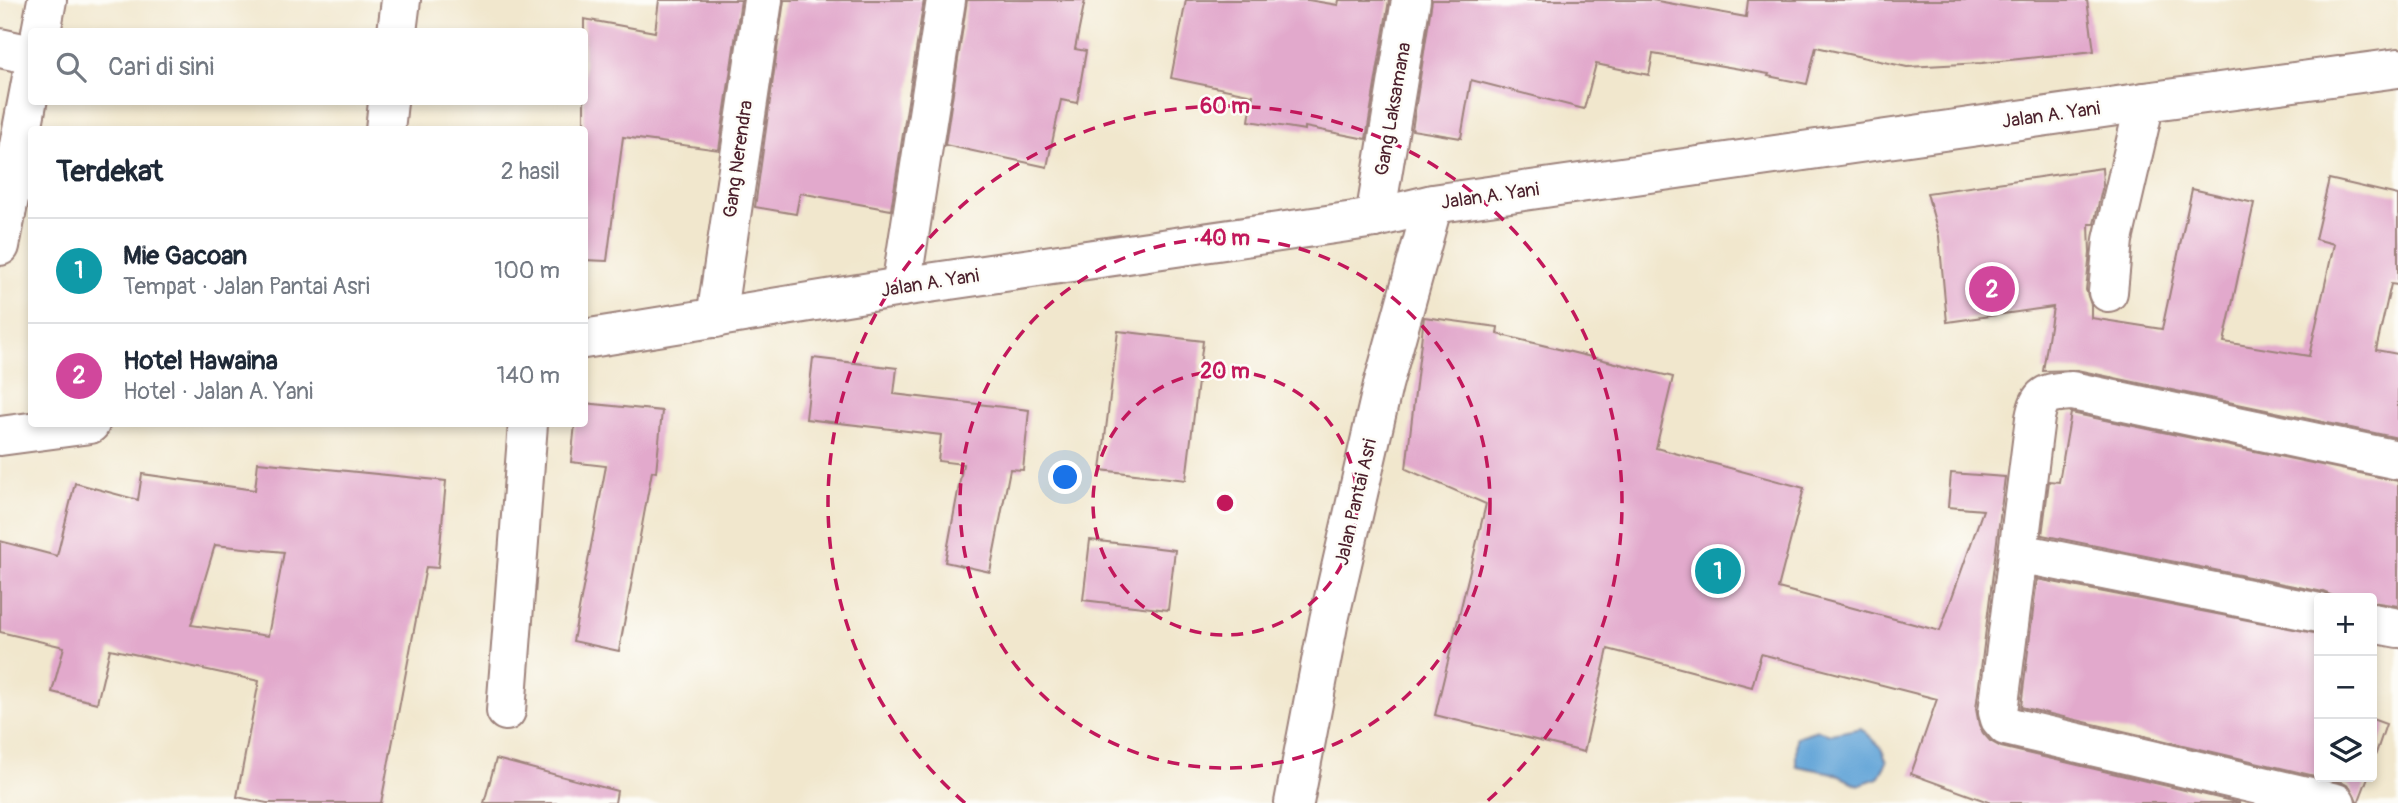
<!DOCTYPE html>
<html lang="id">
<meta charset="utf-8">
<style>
body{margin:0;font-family:Pangolin,sans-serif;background:#f6f6f7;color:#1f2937}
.controls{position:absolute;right:21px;bottom:21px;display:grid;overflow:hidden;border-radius:7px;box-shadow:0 4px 10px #0003}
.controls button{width:63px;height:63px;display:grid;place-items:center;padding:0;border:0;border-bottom:2px solid #e0e1e3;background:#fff;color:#1f2937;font:35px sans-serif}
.you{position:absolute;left:1066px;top:478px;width:24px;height:24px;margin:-18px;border:5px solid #fff;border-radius:50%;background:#1a73e8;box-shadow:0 0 0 10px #1a73e833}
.badge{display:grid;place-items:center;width:46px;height:46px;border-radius:50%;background:#d1495b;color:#fff;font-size:23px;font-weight:700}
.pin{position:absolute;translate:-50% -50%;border:4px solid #fff;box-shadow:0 2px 7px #0006}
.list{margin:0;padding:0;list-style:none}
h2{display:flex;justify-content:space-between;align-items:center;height:91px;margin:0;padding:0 28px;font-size:30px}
h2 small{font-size:23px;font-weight:400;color:#747a83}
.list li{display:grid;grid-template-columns:46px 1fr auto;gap:21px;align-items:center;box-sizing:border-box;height:105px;padding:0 28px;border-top:2px solid #e0e1e3}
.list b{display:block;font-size:26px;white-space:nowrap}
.list p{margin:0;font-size:23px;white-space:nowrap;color:#747a83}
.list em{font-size:23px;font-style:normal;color:#747a83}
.icon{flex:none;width:38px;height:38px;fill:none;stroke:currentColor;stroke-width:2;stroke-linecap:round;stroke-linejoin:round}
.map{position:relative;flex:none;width:2398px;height:803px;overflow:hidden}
.search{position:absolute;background:#fff;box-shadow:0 4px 10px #0003;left:28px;top:28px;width:560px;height:77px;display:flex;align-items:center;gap:18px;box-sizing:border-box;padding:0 24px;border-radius:7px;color:#747a83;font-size:26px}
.panel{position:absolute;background:#fff;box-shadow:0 4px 10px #0003;left:28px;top:126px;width:560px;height:301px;border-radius:7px}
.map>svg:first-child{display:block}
.water{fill:#65a6d8;stroke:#586282;stroke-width:2}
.building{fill:#e2a9cc;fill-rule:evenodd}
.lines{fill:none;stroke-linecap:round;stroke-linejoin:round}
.minor-casing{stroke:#9e837c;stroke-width:42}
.highway-casing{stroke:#9e837c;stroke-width:42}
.minor{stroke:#fff;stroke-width:38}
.highway{stroke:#fff;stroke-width:38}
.ring{fill:none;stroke:#c2185b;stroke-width:3.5;stroke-dasharray:12 9}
.labels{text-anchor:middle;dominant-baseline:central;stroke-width:5;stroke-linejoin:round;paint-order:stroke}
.street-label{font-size:19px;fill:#4a1f2b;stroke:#fdfcf7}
.centre{fill:#c2185b;stroke:#fdfcf7;stroke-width:3.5}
.ring-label{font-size:21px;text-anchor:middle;font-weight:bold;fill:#c2185b;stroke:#fdfcf7;stroke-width:5;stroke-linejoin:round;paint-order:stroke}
</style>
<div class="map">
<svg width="2398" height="803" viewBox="0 0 2398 803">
<rect width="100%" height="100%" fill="#fdfcf7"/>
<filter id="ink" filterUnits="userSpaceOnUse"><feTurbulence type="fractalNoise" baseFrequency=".0143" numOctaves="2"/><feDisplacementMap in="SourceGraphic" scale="14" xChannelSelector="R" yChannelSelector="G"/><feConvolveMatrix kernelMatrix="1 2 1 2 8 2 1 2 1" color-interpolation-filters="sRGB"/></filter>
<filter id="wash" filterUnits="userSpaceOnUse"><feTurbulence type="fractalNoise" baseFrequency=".00686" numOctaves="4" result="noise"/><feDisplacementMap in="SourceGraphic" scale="28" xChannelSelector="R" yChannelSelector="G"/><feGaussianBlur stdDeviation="1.57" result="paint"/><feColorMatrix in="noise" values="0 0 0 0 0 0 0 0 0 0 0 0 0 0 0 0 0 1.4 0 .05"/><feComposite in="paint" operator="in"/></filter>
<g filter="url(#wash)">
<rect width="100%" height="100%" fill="#f1e7cd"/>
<path class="water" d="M 1861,728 L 1880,746 L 1887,762 L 1878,778 L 1858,785 L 1833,773 L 1796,766 L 1796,737 L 1817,730 L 1831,734 Z"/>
<g id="blocks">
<path class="building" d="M 659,0 L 741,0 L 719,150 L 623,137 L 607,261 L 584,260 L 584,19 L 655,32 Z
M 784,0 L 924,0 L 891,210 L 800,193 L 796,214 L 755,207 Z
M 967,0 L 1085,0 L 1075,49 L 1086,51 L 1077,103 L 1061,100 L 1047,167 L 945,145 Z
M 1186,0 L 1308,0 L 1338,5 L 1339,0 L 1389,0 L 1366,139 L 1305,127 L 1305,130 L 1249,121 L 1253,95 L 1171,78 Z
M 1432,0 L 1652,0 L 1746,17 L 1748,0 L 2087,0 L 2094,51 L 1982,63 L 1907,67 L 1816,47 L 1807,84 L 1768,76 L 1769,74 L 1653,54 L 1649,75 L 1596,64 L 1584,109 L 1471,80 L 1461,138 L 1412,130 Z
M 2102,168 L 2103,185 L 2094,224 L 2089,224 L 2090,253 L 2086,290 L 2091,305 L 2091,318 L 2162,329 L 2192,189 L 2254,203 L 2224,342 L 2309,356 L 2334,244 L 2315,239 L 2329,179 L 2398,195 L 2398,285 L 2391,284 L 2376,350 L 2398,354 L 2398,438 L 2077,370 L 2043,371 L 2053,307 L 1947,322 L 1939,236 L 1927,193 Z
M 1424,317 L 1498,327 L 1497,334 L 1673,377 L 1656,448 L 1804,488 L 1778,588 L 1940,631 L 1983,510 L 1948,507 L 1951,473 L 2005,477 L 1976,709 L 1979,725 L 1983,733 L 1990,741 L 2001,747 L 2240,803 L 1991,803 L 1911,774 L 1937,699 L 1761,654 L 1752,687 L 1608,649 L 1584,752 L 1435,715 L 1486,504 L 1406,469 Z
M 1118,331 L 1203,341 L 1186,480 L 1101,470 Z
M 813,358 L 897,368 L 894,394 L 1029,410 L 1023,470 L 1010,469 L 990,572 L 945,562 L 963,464 L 938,461 L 941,435 L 806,419 Z
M 584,403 L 662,411 L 656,472 L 652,471 L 619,651 L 573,641 L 606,466 L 571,462 L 575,424 L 584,424 Z
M 2071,413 L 2398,481 L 2398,606 L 2372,602 L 2372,598 L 2333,596 L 2323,592 L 2042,535 L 2049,481 L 2059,482 Z
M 258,462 L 446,481 L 438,568 L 426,567 L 381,803 L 267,803 L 237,797 L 259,681 L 110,649 L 97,703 L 52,692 L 64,647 L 0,632 L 0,541 L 57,556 L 75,483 L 138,500 L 142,474 L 255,490 ZM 215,545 L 284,552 L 268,636 L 191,625 Z
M 1090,540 L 1175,550 L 1168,610 L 1083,600 Z
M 2037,579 L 2319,634 L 2319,777 L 2021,707 Z
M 2372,719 L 2386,724 L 2372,765 Z
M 496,759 L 617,791 L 615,803 L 484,803 Z
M 2320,777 L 2368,777 L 2358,803 L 2350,787 L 2341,782 Z"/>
</g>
</g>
<g filter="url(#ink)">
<use href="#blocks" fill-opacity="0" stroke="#9e837c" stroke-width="2"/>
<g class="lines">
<g class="minor-casing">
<path id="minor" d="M 41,32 L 47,0
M 397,32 L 401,0
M 0,48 L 32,55
M 385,130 L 388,102
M 1375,218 L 1411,0
M 0,246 L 32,77
M 901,287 L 946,0
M 2108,292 L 2113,240 L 2145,102
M 716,318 L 763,0
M 2019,553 L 2319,613
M 2372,623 L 2398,628
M 506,711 L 528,424
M 1294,803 L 1329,620 L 1383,385 L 1433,204
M 2336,803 L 2006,726 L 2000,719 L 1998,712 L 2035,418 C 2040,392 2047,393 2072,391 L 2398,460"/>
</g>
<g class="highway-casing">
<path id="highway" d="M 584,339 L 901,287 L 1375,218 L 1433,204 L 2145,102 L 2398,68
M 0,436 L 90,424"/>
</g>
<use href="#minor" class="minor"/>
<use href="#highway" class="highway"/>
</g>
</g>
<g class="ring">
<circle cx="1225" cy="503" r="132"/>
<circle cx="1225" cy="503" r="265"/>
<path d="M965 803A397 397 0 1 1 1485 803"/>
</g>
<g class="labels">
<g class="street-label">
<text transform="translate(1393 109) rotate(-80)">Gang Laksamana</text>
<text transform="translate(2051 115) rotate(-8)">Jalan A. Yani</text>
<text transform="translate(738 159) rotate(-82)">Gang Nerendra</text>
<text transform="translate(1490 196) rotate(-8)">Jalan A. Yani</text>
<text transform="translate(930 283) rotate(-9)">Jalan A. Yani</text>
<text transform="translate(1356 502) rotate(-77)">Jalan Pantai Asri</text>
</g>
</g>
<circle cx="1225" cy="503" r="10" class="centre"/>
<g class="ring-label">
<text x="1225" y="113">60 m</text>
<text x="1225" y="245">40 m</text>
<text x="1225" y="378">20 m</text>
</g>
</svg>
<div class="controls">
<button>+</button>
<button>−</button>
<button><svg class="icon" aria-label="layers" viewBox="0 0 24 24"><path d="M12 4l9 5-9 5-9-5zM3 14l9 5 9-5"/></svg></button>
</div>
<div class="you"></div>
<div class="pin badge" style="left:1718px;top:571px;background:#0f9aa8">1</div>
<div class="pin badge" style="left:1992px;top:289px;background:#d1479c">2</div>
<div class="search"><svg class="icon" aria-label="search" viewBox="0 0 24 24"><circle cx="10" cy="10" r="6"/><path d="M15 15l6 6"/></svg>Cari di sini</div>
<section class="panel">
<h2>Terdekat<small>2 hasil</small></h2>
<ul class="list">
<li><span class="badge" style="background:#0f9aa8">1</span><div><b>Mie Gacoan</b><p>Tempat · Jalan Pantai Asri</p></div><em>100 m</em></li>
<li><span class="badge" style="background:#d1479c">2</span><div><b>Hotel Hawaina</b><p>Hotel · Jalan A. Yani</p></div><em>140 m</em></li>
</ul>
</section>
</div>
